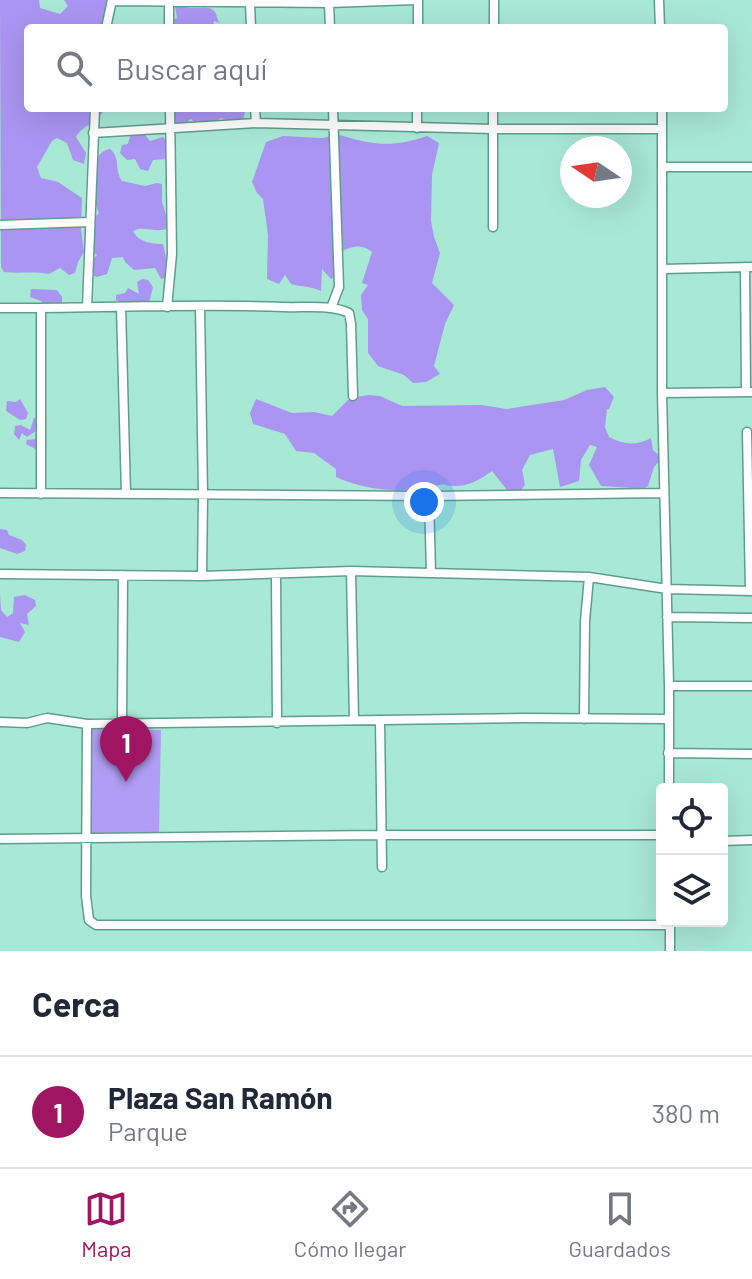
<!DOCTYPE html>
<html lang="es">
<meta charset="utf-8">
<style>
body{margin:0;font-family:Barlow,sans-serif;background:#f2f2f3;color:#1f2937}
.controls{position:absolute;right:24px;bottom:24px;display:grid;overflow:hidden;border-radius:8px;box-shadow:0 8px 32px #0002}
.controls button{width:72px;height:72px;display:grid;place-items:center;padding:0;border:0;border-bottom:2px solid #e0e1e3;background:#fff;color:#1f2937;font:40px sans-serif}
.compass{position:absolute;left:560px;top:136px;width:72px;height:72px;border-radius:50%;background:#fff;box-shadow:0 8px 32px #0002;rotate:283deg}
.you{position:absolute;left:424px;top:502px;width:28px;height:28px;margin:-20px;border:6px solid #fff;border-radius:50%;background:#1a73e8;box-shadow:0 0 0 12px #1a73e833}
.badge{display:grid;place-items:center;width:52px;height:52px;border-radius:50%;background:#9f1562;color:#fff;font-size:26px;font-weight:700}
.pin{position:absolute;translate:-50% -66px;filter:drop-shadow(0 2px 4px #0008)}
.pin::after{content:'';position:absolute;top:42px;width:28px;height:24px;background:inherit;clip-path:polygon(0 0,100% 0,50% 100%)}
.list{margin:0;padding:0;list-style:none}
h2{display:flex;justify-content:space-between;align-items:center;height:104px;margin:0;padding:0 32px;font-size:34px}
h2 small{font-size:26px;font-weight:400;color:#747a83}
.list li{display:grid;grid-template-columns:52px 1fr auto;gap:24px;align-items:center;box-sizing:border-box;height:112px;padding:0 32px;border-top:2px solid #e0e1e3}
.list b{display:block;font-size:30px;white-space:nowrap}
.list p{margin:0;font-size:26px;white-space:nowrap;color:#747a83}
.list em{font-size:26px;font-style:normal;color:#747a83}
.icon{flex:none;width:44px;height:44px;fill:none;stroke:currentColor;stroke-width:2;stroke-linecap:round;stroke-linejoin:round}
.map{position:relative;flex:none;width:752px;height:951px;overflow:hidden}
.search{position:absolute;background:#fff;box-shadow:0 8px 32px #0002;left:24px;right:24px;top:24px;height:88px;display:flex;align-items:center;gap:20px;box-sizing:border-box;padding:0 28px;border-radius:8px;color:#747a83;font-size:30px}
.sheet{height:216px;background:#fff}
nav{display:flex;justify-content:space-around;align-items:center;box-sizing:border-box;height:112px;border-top:2px solid #e0e1e3;background:#fff;font-size:22px;color:#747a83}
nav a{display:grid;justify-items:center;gap:4px}
nav .on{color:#9f1562}
.map>svg:first-child{display:block}
.green{fill:#b19df5}
.forest{fill:#aa95f2}
.lines{fill:none;stroke-linecap:round;stroke-linejoin:round}
.street-casing{stroke:#5f9e8c;stroke-width:11}
.street{stroke:#fff;stroke-width:8}
</style>
<div class="map">
<svg width="752" height="951" viewBox="0 0 752 951">
<rect width="100%" height="100%" fill="#a8e9d5"/>
<path class="green" d="M 92,729 L 161,730 L 159,833 L 91,833 Z"/>
<path class="forest" d="M 0,0 L 39,0 L 40,8 L 60,14 L 68,6 L 64,0 L 123,0 L 113,3 L 105,14 L 112,28 L 28,28 L 28,108 L 105,108 C 100,122 82,125 76,137 L 86,153 L 84,164 L 73,160 L 67,143 L 57,138 L 52,141 L 37,167 L 41,178 L 58,182 L 82,198 L 81,229 L 84,252 L 78,262 L 75,273 L 69,275 L 60,268 L 49,274 C 35,271 20,274 4,272 L 1,267 Z
M 185,3 L 184,6 C 193,11 209,3 215,12 C 217,15 217,20 220,23 L 214,21 L 213,28 L 165,28 L 167,22 L 177,18 L 175,5 Z
M 178,108 L 246,108 L 243,120 L 232,122 L 221,118 L 208,125 L 199,127 L 191,119 L 181,126 L 172,126 L 172,110 Z
M 142,131 L 150,141 L 163,137 L 166,141 L 167,159 L 153,160 L 148,171 L 140,169 L 135,159 L 127,160 L 120,153 L 122,145 L 128,144 L 131,133 Z
M 340,135 C 374,145 392,148 427,136 L 439,143 L 432,175 L 431,221 L 434,237 L 440,253 L 432,283 L 454,305 L 445,324 L 434,366 L 440,374 L 426,382 L 413,383 L 404,375 L 378,366 L 368,353 L 368,319 L 362,310 L 361,295 L 368,285 L 362,283 L 372,252 C 362,244 354,246 342,251 L 338,275 L 331,279 L 322,269 L 321,291 C 311,286 302,287 291,284 L 285,275 L 279,284 L 267,279 L 268,235 L 263,199 L 257,193 L 252,182 L 266,142 L 283,136 L 322,138 Z
M 110,149 C 121,158 114,170 122,181 L 145,186 L 157,183 L 162,184 L 162,202 L 167,218 L 166,229 C 154,233 144,225 133,231 C 138,242 152,244 163,244 L 168,266 L 167,277 L 161,279 L 155,268 L 134,270 L 125,262 L 123,257 L 112,258 L 107,274 L 97,277 L 92,275 L 88,264 L 97,255 L 93,252 L 94,218 L 99,213 C 92,194 82,181 95,161 C 100,154 101,151 110,149 Z
M 142,279 L 148,280 L 153,287 L 149,303 L 121,303 L 116,300 L 116,295 L 125,293 L 128,288 L 139,294 L 137,282 Z
M 31,289 L 57,290 L 62,297 L 62,302 L 54,305 L 50,312 L 41,301 L 30,297 Z
M 605,387 L 614,397 L 609,409 L 607,409 L 605,427 L 609,437 C 624,445 636,446 651,438 L 653,450 L 662,458 L 654,467 L 648,486 L 638,492 L 632,488 L 601,486 L 589,465 L 597,447 L 590,445 L 581,460 L 579,481 L 560,487 L 553,449 L 530,455 L 522,470 L 525,485 L 519,493 L 507,490 L 492,471 C 480,480 467,487 452,486 C 443,485 448,483 439,485 C 404,493 369,492 336,477 L 336,469 L 314,453 L 296,451 L 285,434 L 253,424 L 250,413 L 256,399 L 292,413 L 314,412 L 332,416 L 350,398 L 369,395 L 380,396 L 402,406 L 482,405 L 506,409 L 564,400 L 587,390 Z
M 20,399 L 28,413 L 26,419 L 20,420 L 6,411 L 7,401 L 16,402 Z
M 34,418 L 40,418 L 46,426 L 39,451 L 26,444 L 27,440 L 35,439 L 36,431 L 27,437 L 22,433 L 19,440 L 14,434 L 15,426 L 21,425 L 30,430 Z
M 0,529 L 7,530 L 9,535 L 22,540 L 26,545 L 25,551 L 17,554 L 0,548 Z
M 0,594 L 1,610 L 7,617 L 13,613 L 14,597 L 25,595 L 35,600 L 36,606 L 27,614 L 29,625 L 20,623 L 25,632 L 19,642 L 0,637 Z"/>
<g class="lines">
<g class="street-casing">
<path id="street" d="M 659,0 L 660,28
M 112,1 L 329,3 L 415,0
M 169,2 L 169,28
M 250,3 L 251,28
M 329,3 L 330,28
M 106,28 L 112,0
M 418,28 L 418,0
M 494,28 L 494,0
M 255,108 L 256,123
M 662,108 L 662,393 L 669,686 L 669,789
M 417,128 L 417,108
M 93,133 L 256,123 L 493,129 L 662,129
M 662,167 L 752,167
M 0,225 L 90,222
M 493,227 L 493,108
M 745,267 L 746,392
M 662,269 L 752,267
M 200,306 L 203,495 L 202,576
M 87,307 L 95,108
M 121,307 L 126,494
M 167,307 L 172,254 L 170,108
M 0,308 C 94,309 189,303 283,307 C 304,308 330,304 349,313 L 351,324 L 353,396
M 41,308 L 41,494
M 331,308 L 339,287 L 333,108
M 662,393 L 752,392
M 747,432 L 750,591
M 0,493 L 429,496 L 664,493
M 429,496 L 431,573
M 351,571 L 354,720
M 0,574 L 202,576 L 351,571 L 431,573 L 589,577 L 667,589 L 752,591
M 276,574 L 277,723
M 667,617 L 752,618
M 669,686 L 752,686
M 584,719 L 585,621 L 589,577
M 380,720 L 382,867
M 0,722 L 27,723 L 47,718 L 87,724 L 525,718 L 667,719
M 87,724 L 86,896 L 89,920 L 96,925 L 670,925
M 122,724 L 123,575
M 668,753 L 752,754
M 0,839 L 381,835 L 662,835
M 722,841 L 752,840
M 670,921 L 670,951"/>
</g>
<use href="#street" class="street"/>
</g>
</svg>
<div class="controls">
<button><svg class="icon" aria-label="locate" viewBox="0 0 24 24"><circle cx="12" cy="12" r="6"/><path d="M12 2v4M12 18v4M2 12h4M18 12h4"/></svg></button>
<button><svg class="icon" aria-label="layers" viewBox="0 0 24 24"><path d="M12 4l9 5-9 5-9-5zM3 14l9 5 9-5"/></svg></button>
</div>
<svg class="compass" viewBox="-18 -18 36 36"><path d="M0-13l5 13h-10z" fill="#e53935"/><path d="M0 13l5-13h-10z" fill="#747a83"/></svg>
<div class="you"></div>
<div class="pin badge" style="left:126px;top:782px">1</div>
<div class="search"><svg class="icon" aria-label="search" viewBox="0 0 24 24"><circle cx="10" cy="10" r="6"/><path d="M15 15l6 6"/></svg>Buscar aquí</div>
</div>
<section class="sheet">
<h2>Cerca<small></small></h2>
<ul class="list">
<li><span class="badge">1</span><div><b>Plaza San Ramón</b><p>Parque</p></div><em>380 m</em></li>
</ul>
</section>
<nav>
<a class="on"><svg class="icon" aria-label="map" viewBox="0 0 24 24"><path d="M3 6l6-2 6 2 6-2v14l-6 2-6-2-6 2zM9 4v14M15 6v14"/></svg>Mapa</a>
<a><svg class="icon" aria-label="directions" viewBox="0 0 24 24"><path d="M12 3l9 9-9 9-9-9zM9 14v-3h6M13 9l2 2-2 2"/></svg>Cómo llegar</a>
<a><svg class="icon" aria-label="saved" viewBox="0 0 24 24"><path d="M7 4h10v16l-5-4-5 4z"/></svg>Guardados</a>
</nav>
